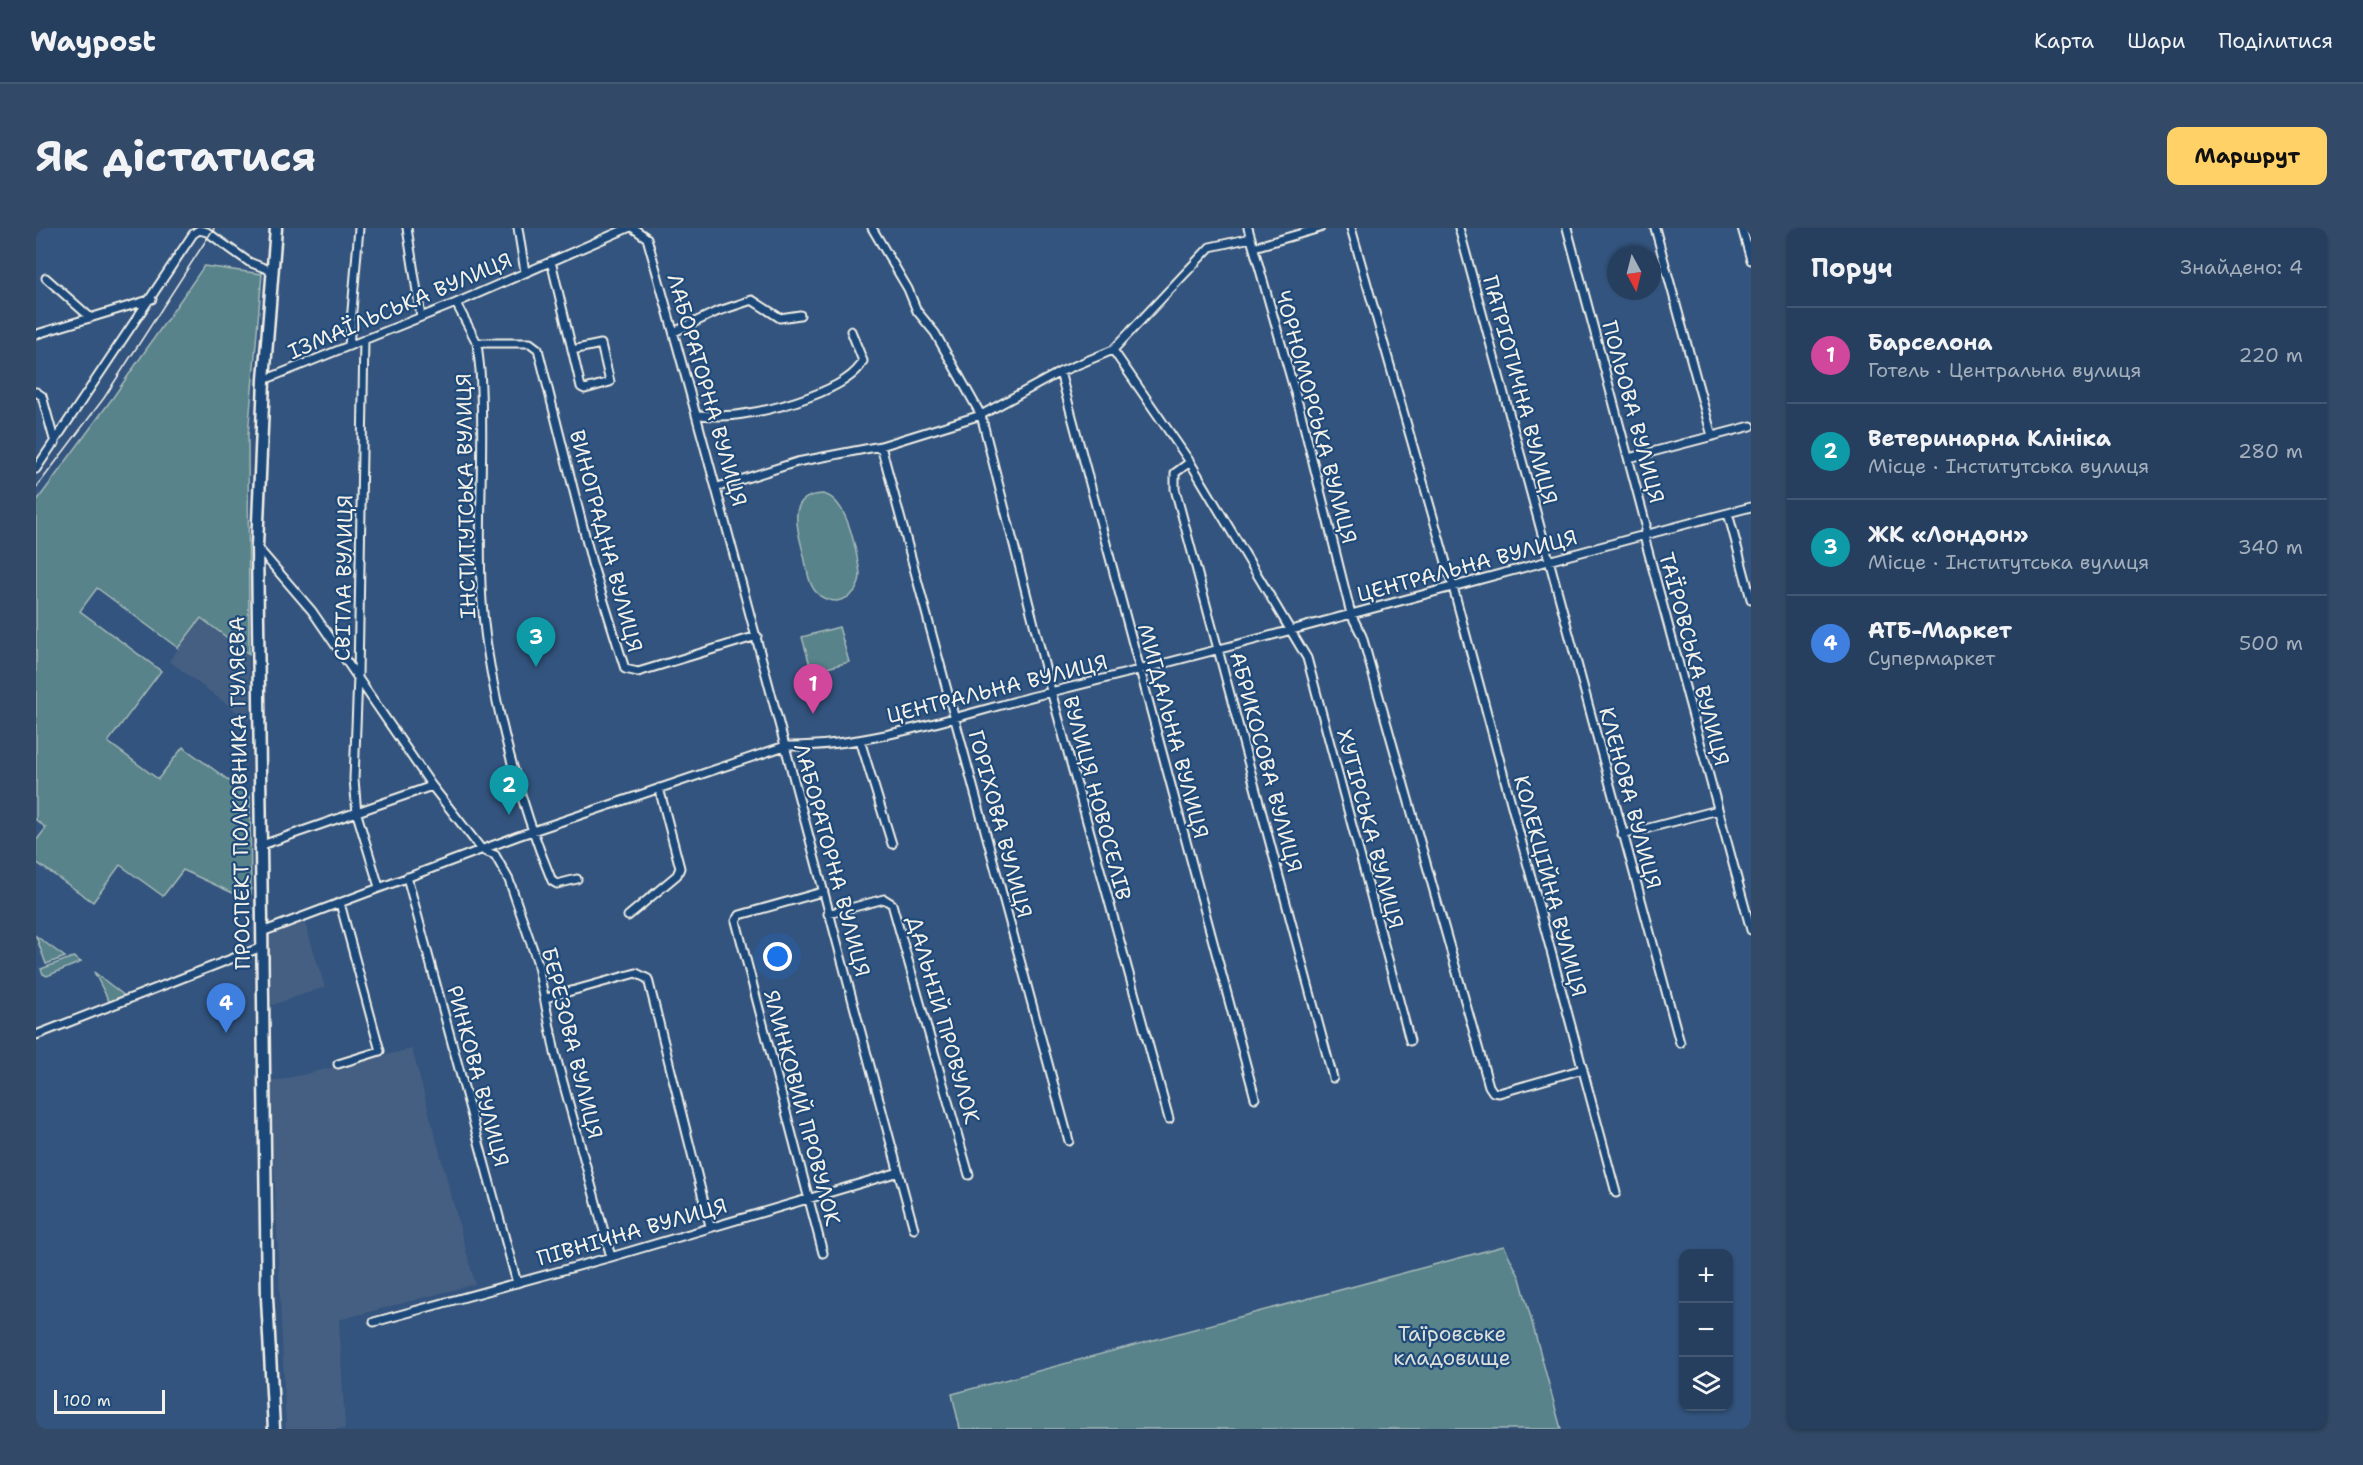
<!DOCTYPE html>
<html lang="uk">
<meta charset="utf-8">
<style>
body{margin:0;font-family:"Shantell Sans",sans-serif;background:#324a67;color:#f1f3f6}
.controls{position:absolute;right:18px;bottom:18px;display:grid;overflow:hidden;border-radius:12px;box-shadow:0 2px 4px #0004}
.controls button{width:54px;height:54px;display:grid;place-items:center;padding:0;border:0;border-bottom:2px solid #425873;background:#263f5e;color:#f1f3f6;font:30px sans-serif}
.compass{position:absolute;left:1571px;top:18px;width:54px;height:54px;border-radius:50%;background:#263f5e;box-shadow:0 2px 4px #0004;rotate:173deg}
.scale{position:absolute;left:18px;bottom:15px;width:111px;box-sizing:border-box;padding-left:6px;border:3px solid #f4f1e8;border-top:0;font-size:16px;line-height:21px;white-space:nowrap;color:#f4f1e8;-webkit-text-stroke:4px #1f4a7a;paint-order:stroke}
.you{position:absolute;left:742px;top:729px;width:21px;height:21px;margin:-15px;border:4px solid #fff;border-radius:50%;background:#1a73e8;box-shadow:0 0 0 9px #1a73e833}
.badge{display:grid;place-items:center;width:39px;height:39px;border-radius:50%;background:#ffd166;color:#fff;font-size:20px;font-weight:700}
.pin{position:absolute;translate:-50% -50px;filter:drop-shadow(0 2px 3px #0008)}
.pin::after{content:'';position:absolute;top:32px;width:21px;height:18px;background:inherit;clip-path:polygon(0 0,100% 0,50% 100%)}
.list{margin:0;padding:0;list-style:none}
h2{display:flex;justify-content:space-between;align-items:center;height:78px;margin:0;padding:0 24px;font-size:26px}
h2 small{font-size:20px;font-weight:400;color:#a4afbc}
.list li{display:grid;grid-template-columns:39px 1fr auto;gap:18px;align-items:center;box-sizing:border-box;height:96px;padding:0 24px;border-top:2px solid #425873}
.list b{display:block;font-size:22px;white-space:nowrap}
.list p{margin:0;font-size:20px;white-space:nowrap;color:#a4afbc}
.list em{font-size:20px;font-style:normal;color:#a4afbc}
.icon{flex:none;width:33px;height:33px;fill:none;stroke:currentColor;stroke-width:2;stroke-linecap:round;stroke-linejoin:round}
.map{position:relative;flex:none;width:1715px;height:1201px;overflow:hidden;border-radius:12px}
header{display:flex;align-items:center;gap:36px;box-sizing:border-box;height:84px;padding:0 30px;background:#263f5e;border-bottom:2px solid #425873}
header strong{font-size:28px}
nav{display:flex;gap:33px;margin-inline-start:auto;font-size:21px}
.intro{display:flex;align-items:center;justify-content:space-between;box-sizing:border-box;height:144px;padding:0 36px}
h1{margin:0;font-size:42px}
.button{padding:15px 27px;border-radius:12px;background:#ffd166;color:#111;font-size:21px;font-weight:700}
main{display:flex;gap:36px;padding:0 36px}
aside{flex:1;background:#263f5e;border-radius:12px;box-shadow:0 2px 4px #0004}
.map>svg:first-child{display:block}
.built{fill:#455e82}
.green{fill:#59838a;stroke:#a6bab9;stroke-width:1.5}
.lines{fill:none;stroke-linecap:round;stroke-linejoin:round}
.street-casing{stroke:#f4f1e8;stroke-width:11}
.secondary-casing{stroke:#f4f1e8;stroke-width:15}
.street{stroke:#1f4a7a;stroke-width:7}
.secondary{stroke:#1f4a7a;stroke-width:10}
.tram{stroke:#f4f1e8;stroke-width:1.5}
.labels{text-anchor:middle;dominant-baseline:central;stroke-width:4.5;stroke-linejoin:round;paint-order:stroke}
.street-label{font-size:21px;fill:#f4f1e8;stroke:#1f4a7a}
.park-label{font-size:21px;fill:#dde0da;stroke:#1f4a7a}
</style>
<header>
<strong>Waypost</strong>
<nav><a>Карта</a><a>Шари</a><a>Поділитися</a></nav>
</header>
<div class="intro"><h1>Як дістатися</h1><a class="button">Маршрут</a></div>
<main>
<div class="map">
<svg width="1715" height="1201" viewBox="0 0 1715 1201">
<rect width="100%" height="100%" fill="#33547e"/>
<filter id="ink" filterUnits="userSpaceOnUse"><feTurbulence type="fractalNoise" baseFrequency=".0167" numOctaves="2"/><feDisplacementMap in="SourceGraphic" scale="12" xChannelSelector="R" yChannelSelector="G"/><feConvolveMatrix kernelMatrix="1 2 1 2 8 2 1 2 1" color-interpolation-filters="sRGB"/></filter>
<g filter="url(#ink)">
<path class="built" d="M 165,390 L 213,426 L 213,493 L 133,433 Z
M 267,689 L 289,759 L 236,777 L 233,709 Z
M 376,821 L 439,1056 L 303,1092 L 309,1201 L 250,1201 L 234,851 L 239,853 Z"/>
<path class="green" d="M 168,38 L 226,46 L 212,207 L 213,426 L 165,390 L 142,420 L 61,360 L 44,383 L 125,443 L 72,514 L 122,551 L 147,519 L 214,568 L 215,666 L 201,667 L 147,642 L 127,668 L 84,637 L 57,674 L 0,634 L 0,613 L 10,600 L 0,592 L 0,274 L 78,168 Z
M 787,266 C 812,271 820,322 824,345 C 824,361 816,370 801,373 C 793,373 786,371 780,364 C 772,355 771,340 768,328 C 763,305 747,267 787,266 Z
M 803,399 L 813,434 L 776,444 L 766,409 Z
M 0,708 L 29,729 L 10,736 Z
M 37,729 L 45,734 L 11,748 L 7,746 L 5,741 Z
M 58,744 L 90,769 L 74,775 Z
M 1468,1018 L 1484,1050 L 1525,1201 L 924,1201 L 916,1166 Z"/>
<g class="lines">
<g class="street-casing">
<path id="street" d="M 371,0 L 385,89
M 482,0 L 489,44
M 597,0 L 611,10 C 704,339 788,671 878,1001
M 836,0 L 872,61 L 881,83 L 899,105 L 945,187 L 1015,463 L 1133,891
M 1212,0 L 1264,182 L 1315,386 L 1326,408 L 1453,858 L 1457,864 L 1463,865 L 1547,841
M 1315,0 L 1417,359 L 1580,965
M 1423,0 L 1644,815
M 1531,0 L 1610,297 L 1608,308 L 1715,702
M 1619,0 L 1676,208
M 1706,0 L 1715,32
M 1218,19 L 1284,0
M 515,33 L 545,159 L 549,161 L 574,154 L 565,116 L 536,122
M 10,50 L 55,90
M 420,75 L 441,115 L 444,142 C 449,213 442,285 445,357 C 449,449 481,569 516,653 L 521,656 L 541,651
M 638,104 L 680,84 L 716,72 L 744,90 L 764,87
M 1,106 L 116,71
M 328,112 L 322,448 L 318,551 L 321,586 L 343,659
M 441,115 L 494,115 L 502,121 L 556,335 L 589,441 L 602,444 L 721,408
M 313,118 L 323,0
M 1077,122 L 1154,234 L 1271,430 L 1374,813
M 1024,144 L 1219,870
M 228,152 L 420,75 L 592,0
M 0,164 L 6,168 L 19,215
M 661,187 C 677,188 692,189 707,186 C 737,182 814,162 827,133 L 815,103
M 845,218 L 1033,913
M 1593,230 L 1715,198
M 1154,234 L 1139,245 L 1139,261 L 1297,850
M 0,241 L 157,6 L 163,2 L 171,4 L 213,34 L 236,43
M 682,259 L 761,234 L 845,218 L 945,187 L 1024,144 L 1077,122 L 1174,19 L 1215,10
M 1692,285 L 1715,371
M 222,320 L 276,383 L 396,558 L 446,622 L 459,627 L 473,652 L 501,733 L 519,825 L 575,1029
M 824,512 L 856,616
M 1586,607 L 1682,582
M 223,618 L 396,558
M 371,649 L 481,1055
M 786,664 L 704,687 L 700,693 L 787,1025
M 792,686 L 848,671 L 856,676 L 933,947
M 592,688 L 641,647 L 644,640 L 623,560
M 226,704 L 482,608 L 749,518 C 837,520 937,482 1023,462 C 1255,405 1484,339 1715,279
M 510,770 L 600,745 L 612,751 L 674,998
M 0,807 L 226,719
M 302,836 L 344,823 L 304,675
M 338,1094 L 575,1029 L 863,944"/>
</g>
<g class="secondary-casing">
<path id="secondary" d="M 238,1201 L 231,1070 L 221,318 L 228,152 L 240,0"/>
</g>
<use href="#street" class="street"/>
<use href="#secondary" class="secondary"/>
<path class="tram" d="M 0,260 L 68,170 L 178,0"/>
</g>
</g>
<g class="labels">
<g class="street-label">
<text transform="translate(364 78) rotate(-23)">ІЗМАЇЛЬСЬКА ВУЛИЦЯ</text>
<text transform="translate(671 162) rotate(74)">ЛАБОРАТОРНА ВУЛИЦЯ</text>
<text transform="translate(1484 162) rotate(75)">ПАТРІОТИЧНА ВУЛИЦЯ</text>
<text transform="translate(1597 184) rotate(75)">ПОЛЬОВА ВУЛИЦЯ</text>
<text transform="translate(1280 189) rotate(75)">ЧОРНОМОРСЬКА ВУЛИЦЯ</text>
<text transform="translate(430 268) rotate(-91)">ІНСТИТУТСЬКА ВУЛИЦЯ</text>
<text transform="translate(570 313) rotate(75)">ВИНОГРАДНА ВУЛИЦЯ</text>
<text transform="translate(1431 338) rotate(-15)">ЦЕНТРАЛЬНА ВУЛИЦЯ</text>
<text transform="translate(308 350) rotate(-89)">СВІТЛА ВУЛИЦЯ</text>
<text transform="translate(1658 431) rotate(75)">ТАЇРОВСЬКА ВУЛИЦЯ</text>
<text transform="translate(961 461) rotate(-14)">ЦЕНТРАЛЬНА ВУЛИЦЯ</text>
<text transform="translate(1137 503) rotate(75)">МИГДАЛЬНА ВУЛИЦЯ</text>
<text transform="translate(1230 534) rotate(75)">АБРИКОСОВА ВУЛИЦЯ</text>
<text transform="translate(204 565) rotate(-91)">ПРОСПЕКТ ПОЛКОВНИКА ГУЛЯЄВА</text>
<text transform="translate(1061 570) rotate(75)">ВУЛИЦЯ НОВОСЕЛІВ</text>
<text transform="translate(1594 570) rotate(75)">КЛЕНОВА ВУЛИЦЯ</text>
<text transform="translate(964 596) rotate(75)">ГОРІХОВА ВУЛИЦЯ</text>
<text transform="translate(1334 601) rotate(75)">ХУТІРСЬКА ВУЛИЦЯ</text>
<text transform="translate(796 632) rotate(75)">ЛАБОРАТОРНА ВУЛИЦЯ</text>
<text transform="translate(1514 658) rotate(75)">КОЛЕКЦІЙНА ВУЛИЦЯ</text>
<text transform="translate(907 792) rotate(74)">ДАЛЬНІЙ ПРОВУЛОК</text>
<text transform="translate(536 815) rotate(76)">БЕРЕЗОВА ВУЛИЦЯ</text>
<text transform="translate(442 848) rotate(75)">РИНКОВА ВУЛИЦЯ</text>
<text transform="translate(766 880) rotate(75)">ЯЛИНКОВИЙ ПРОВУЛОК</text>
<text transform="translate(596 1004) rotate(-16)">ПІВНІЧНА ВУЛИЦЯ</text>
</g>
<g class="park-label">
<text x="1416" y="1106">Таїровське<tspan x="1416" dy="24">кладовище</tspan></text>
</g>
</g>
</svg>
<div class="controls">
<button>+</button>
<button>−</button>
<button><svg class="icon" aria-label="layers" viewBox="0 0 24 24"><path d="M12 4l9 5-9 5-9-5zM3 14l9 5 9-5"/></svg></button>
</div>
<svg class="compass" viewBox="-18 -18 36 36"><path d="M0-13l5 13h-10z" fill="#e53935"/><path d="M0 13l5-13h-10z" fill="#a4afbc"/></svg>
<div class="scale">100 m</div>
<div class="you"></div>
<div class="pin badge" style="left:777px;top:486px;background:#d1479c">1</div>
<div class="pin badge" style="left:473px;top:587px;background:#0f9aa8">2</div>
<div class="pin badge" style="left:500px;top:439px;background:#0f9aa8">3</div>
<div class="pin badge" style="left:190px;top:805px;background:#3f7fe0">4</div>
</div>
<aside>
<h2>Поруч<small>Знайдено: 4</small></h2>
<ul class="list">
<li><span class="badge" style="background:#d1479c">1</span><div><b>Барселона</b><p>Готель · Центральна вулиця</p></div><em>220 m</em></li>
<li><span class="badge" style="background:#0f9aa8">2</span><div><b>Ветеринарна Клініка</b><p>Місце · Інститутська вулиця</p></div><em>280 m</em></li>
<li><span class="badge" style="background:#0f9aa8">3</span><div><b>ЖК «Лондон»</b><p>Місце · Інститутська вулиця</p></div><em>340 m</em></li>
<li><span class="badge" style="background:#3f7fe0">4</span><div><b>АТБ-Маркет</b><p>Супермаркет</p></div><em>500 m</em></li>
</ul>
</aside>
</main>
